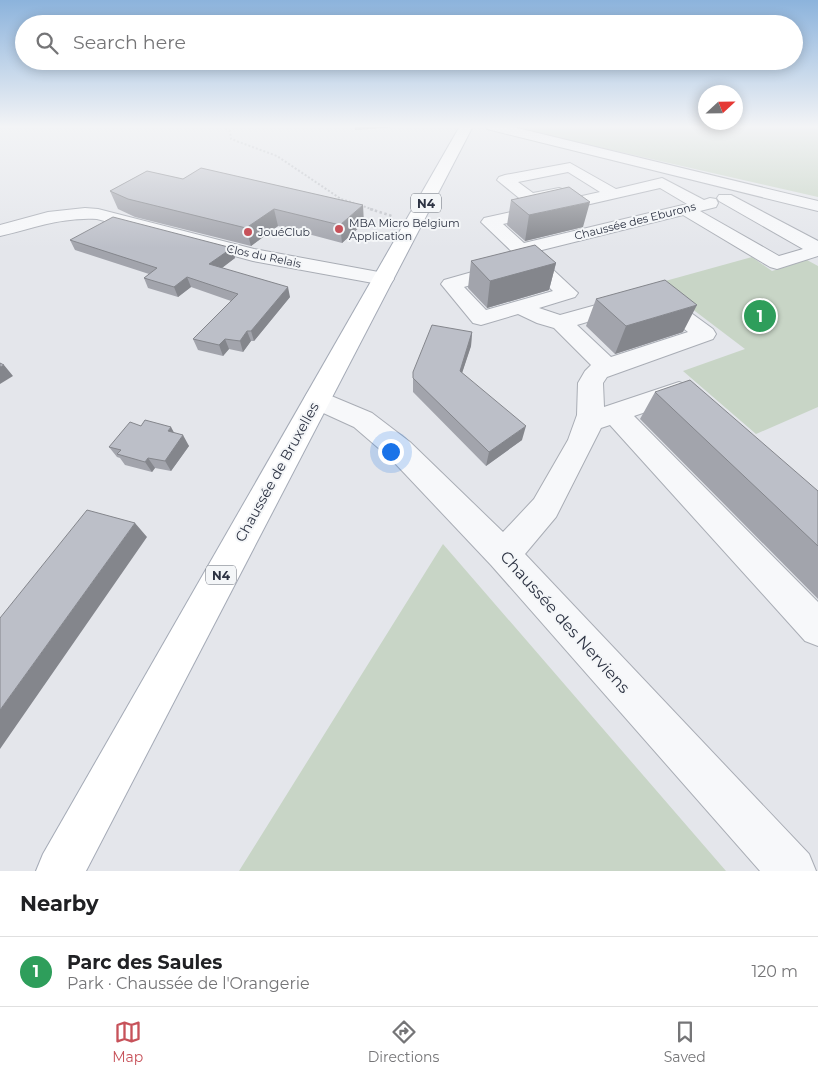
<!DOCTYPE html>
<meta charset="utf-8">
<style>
body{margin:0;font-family:Montserrat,sans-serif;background:#f2f2f2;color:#202124}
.compass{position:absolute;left:698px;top:85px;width:45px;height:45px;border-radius:50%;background:#fff;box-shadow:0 2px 12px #0003;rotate:68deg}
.you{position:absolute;left:390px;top:451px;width:18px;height:18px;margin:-12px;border:4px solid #fff;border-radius:50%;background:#1a73e8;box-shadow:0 0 0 8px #1a73e833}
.badge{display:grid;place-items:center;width:32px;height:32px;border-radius:50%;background:#c7525a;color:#fff;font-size:16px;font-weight:700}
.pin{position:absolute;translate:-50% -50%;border:2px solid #fff;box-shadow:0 1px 5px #0006}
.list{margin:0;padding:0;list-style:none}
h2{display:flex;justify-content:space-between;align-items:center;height:65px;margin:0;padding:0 20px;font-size:21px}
h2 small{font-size:16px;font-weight:400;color:#757577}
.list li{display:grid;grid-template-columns:32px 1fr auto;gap:15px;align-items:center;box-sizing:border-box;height:70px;padding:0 20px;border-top:1px solid #e0e0e0}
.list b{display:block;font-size:19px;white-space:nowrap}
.list p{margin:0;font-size:16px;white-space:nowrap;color:#757577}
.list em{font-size:16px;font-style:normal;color:#757577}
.icon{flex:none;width:28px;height:28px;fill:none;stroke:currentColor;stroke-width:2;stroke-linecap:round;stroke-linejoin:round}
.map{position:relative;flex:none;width:818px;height:871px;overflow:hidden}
.search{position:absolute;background:#fff;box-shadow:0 2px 12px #0003;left:15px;right:15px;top:15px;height:55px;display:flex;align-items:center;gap:12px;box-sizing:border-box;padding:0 18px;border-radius:28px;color:#757577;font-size:19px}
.sheet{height:135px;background:#fff}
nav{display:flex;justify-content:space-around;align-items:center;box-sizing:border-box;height:70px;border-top:1px solid #e0e0e0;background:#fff;font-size:14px;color:#757577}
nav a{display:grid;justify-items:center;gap:2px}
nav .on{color:#c7525a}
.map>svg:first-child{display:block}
.green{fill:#c8d5c6}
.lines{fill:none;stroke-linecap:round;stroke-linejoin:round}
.minor-casing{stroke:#a9adb5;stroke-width:2}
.major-casing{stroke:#a4aab6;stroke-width:2}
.path-far1{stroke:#bec1c7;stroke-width:2;stroke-dasharray:2 2;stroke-linecap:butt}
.path{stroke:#bec1c7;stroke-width:2.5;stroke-dasharray:2.5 2.5;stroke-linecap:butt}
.minor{fill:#f7f8fa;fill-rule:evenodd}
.major{fill:#fff;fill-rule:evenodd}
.wall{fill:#a2a4ac}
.shaded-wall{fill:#84868c}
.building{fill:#bcbfc8;stroke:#84868c}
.poi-dot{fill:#c7525a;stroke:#f4f6f8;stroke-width:2}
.labels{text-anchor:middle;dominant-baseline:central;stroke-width:4;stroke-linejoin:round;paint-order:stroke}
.far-street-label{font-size:11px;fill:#2d3343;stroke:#f4f6f8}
.far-poi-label{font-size:11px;fill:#2d3343;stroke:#f4f6f8;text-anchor:start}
.shield{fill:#f4f6f8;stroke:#696e79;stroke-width:1}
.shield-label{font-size:12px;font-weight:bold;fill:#2d3343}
.street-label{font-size:14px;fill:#2d3343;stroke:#f4f6f8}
.near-street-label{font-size:16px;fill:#2d3343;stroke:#f4f6f8}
</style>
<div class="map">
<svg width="818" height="871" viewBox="0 0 818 871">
<rect width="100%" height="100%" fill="#e4e6eb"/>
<path class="green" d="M 511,126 L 818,126 L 818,197 L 511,127 Z
M 752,257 L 772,271 L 807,260 L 818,266 L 818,407 L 756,434 L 683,371 L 745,349 L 658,283 Z
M 443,544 L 726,871 L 239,871 Z"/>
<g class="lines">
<g class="minor-casing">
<path id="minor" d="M 486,126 L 509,126 L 818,201 L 818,211 L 487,129 Z
M 570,163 L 616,189 L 662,178 L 704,200 L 710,198 L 716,199 L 718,203 L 716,207 L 700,211 L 779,256 L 803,249 L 719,201 L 717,198 L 719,195 L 731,195 L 818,241 L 818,256 L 777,269 L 770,267 L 683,215 L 534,252 L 578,293 L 575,297 L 539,308 L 560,315 L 654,289 L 661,291 L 713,329 L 716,334 L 713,339 L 607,377 L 603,383 L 604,407 L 679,382 C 688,385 691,387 696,395 L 692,401 L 683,404 L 675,402 L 634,416 L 818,602 L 818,646 L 805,641 L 610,425 L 601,428 L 556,517 L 525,554 L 809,854 L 816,871 L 760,871 L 491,565 L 390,458 L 354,427 L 308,406 L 304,399 L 308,392 L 317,390 L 372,413 L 410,442 L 503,532 L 534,499 L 568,440 L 577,415 L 578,383 L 585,371 L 591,365 L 554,328 L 537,323 L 518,314 L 481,325 L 473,323 L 441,284 L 444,280 L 504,263 L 511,265 L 514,269 L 511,273 L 464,287 L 486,310 L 553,291 L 481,222 L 484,218 L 600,192 L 568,172 L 518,182 L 533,193 L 559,188 L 565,190 L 567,193 L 565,196 L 530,204 L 524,202 L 497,180 L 499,177 L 505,175 ZM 660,188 L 687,204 L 524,243 L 503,224 ZM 651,303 L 688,332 L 611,357 L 577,325 Z
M 85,208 L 98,209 L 254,249 L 384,273 L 391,275 L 394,279 L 391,283 L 384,285 L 253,261 L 97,219 C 61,217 35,228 0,236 L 0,225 L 48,212 Z"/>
</g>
<g class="major-casing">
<path id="major" d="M 460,126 L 473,126 L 86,871 L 36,871 L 43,854 Z"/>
</g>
<path class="path-far1" d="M 222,126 L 230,131 L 231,139 L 277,156 L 341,199 L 354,203
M 360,205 L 374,210"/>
<path class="path" d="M 370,209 L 392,216"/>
<use href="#minor" class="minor"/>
<use href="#major" class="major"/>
</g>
<path class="wall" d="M 147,171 L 364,223 L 342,243 L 278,226 L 251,246 L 135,217 L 118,209 L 110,191 Z
M 511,200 L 583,227 L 525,241 L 507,225 Z
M 70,240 L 232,248 L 235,258 L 221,268 L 290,297 L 254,341 L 251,341 L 243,352 L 229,349 L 223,356 L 198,350 L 193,339 L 231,301 L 191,287 L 178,297 L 148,288 L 144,278 L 149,274 L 75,250 Z
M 471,261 L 556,263 L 549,290 L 487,308 L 468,288 Z
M 596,299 L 683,332 L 615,354 L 586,326 Z
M 472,332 L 471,346 L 462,373 L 522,440 L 486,466 L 413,392 L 413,372 Z
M 655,392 L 818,491 L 818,599 L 640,419 Z
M 141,426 L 175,433 L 189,446 L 171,471 L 155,468 L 152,472 L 125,465 L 120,458 L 117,457 L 109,447 Z"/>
<path class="shaded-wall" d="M 355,126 L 409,126 L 355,130 Z
M 590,202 L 583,227 L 525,241 L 529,215 Z
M 363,205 L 364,223 L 342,243 L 340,225 Z
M 274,209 L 278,226 L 251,246 L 246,228 Z
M 232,248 L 235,258 L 213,275 L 209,264 Z
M 556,263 L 549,290 L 487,308 L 490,281 Z
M 187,277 L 191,287 L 178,297 L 174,287 Z
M 288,287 L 290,297 L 254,341 L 251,331 Z
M 697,305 L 683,332 L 615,354 L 626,326 Z
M 247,331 L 251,341 L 243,352 L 240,341 Z
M 472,332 L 471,346 L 458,385 L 460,371 Z
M 225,339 L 229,349 L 223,356 L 219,345 Z
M 4,365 L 13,376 L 0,384 L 0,367 Z
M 526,426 L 522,440 L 486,466 L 489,452 Z
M 171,427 L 177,438 L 168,431 Z
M 183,435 L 189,446 L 171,471 L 165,461 Z
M 148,458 L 155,468 L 152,472 L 145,462 Z
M 135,523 L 147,537 L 0,749 L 0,710 Z"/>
<path class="building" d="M 201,168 L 363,205 L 340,225 L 274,209 L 246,228 L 128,199 L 110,191 L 147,171 L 183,179 Z
M 569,187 L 590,202 L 529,215 L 511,200 Z
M 113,217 L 232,248 L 209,264 L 288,287 L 251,331 L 247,331 L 240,341 L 225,339 L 219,345 L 193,339 L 238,294 L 187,277 L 174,287 L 144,278 L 157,268 L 70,240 Z
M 535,245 L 556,263 L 490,281 L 471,261 Z
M 665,280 L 697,305 L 626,326 L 596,299 Z
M 432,325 L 472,332 L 460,371 L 526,426 L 489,452 L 413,378 L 413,372 Z
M 0,363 L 4,365 L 0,367 Z
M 690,380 L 818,491 L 818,546 L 655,392 Z
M 145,420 L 171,427 L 168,431 L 183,435 L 165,461 L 148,458 L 145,462 L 117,454 L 121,450 L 109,447 L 130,422 L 141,426 Z
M 87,510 L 135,523 L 0,710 L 0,618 Z"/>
<linearGradient id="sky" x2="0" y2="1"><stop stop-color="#8cb3dc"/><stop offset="0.51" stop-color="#f3f4f6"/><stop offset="1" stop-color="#f3f4f6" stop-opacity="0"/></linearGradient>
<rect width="818" height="248" fill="url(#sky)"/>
<g class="poi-dot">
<circle cx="339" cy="229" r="5"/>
<circle cx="248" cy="232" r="5"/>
</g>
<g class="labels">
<g class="far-street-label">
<text transform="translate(635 221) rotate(-14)">Chaussée des Eburons</text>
<text transform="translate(264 256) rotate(12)">Clos du Relais</text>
</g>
<g class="far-poi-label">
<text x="349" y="223">MBA Micro Belgium<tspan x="349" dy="13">Application</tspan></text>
<text x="258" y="232">JouéClub</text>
</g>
<g class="shield">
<rect x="411" y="193.5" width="30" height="19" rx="4"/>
<rect x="206" y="565.5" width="30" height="19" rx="4"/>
</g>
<g class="shield-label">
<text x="426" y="203">N4</text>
<text x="221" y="575">N4</text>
</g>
<g class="street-label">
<text transform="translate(277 472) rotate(-61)">Chaussée de Bruxelles</text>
</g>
<g class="near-street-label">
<text transform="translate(565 622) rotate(48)">Chaussée des Nerviens</text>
</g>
</g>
</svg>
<svg class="compass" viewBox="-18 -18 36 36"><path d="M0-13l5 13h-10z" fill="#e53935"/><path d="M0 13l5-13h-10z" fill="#757577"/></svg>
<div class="you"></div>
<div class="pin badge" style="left:760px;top:316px;background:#2e9e5b">1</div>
<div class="search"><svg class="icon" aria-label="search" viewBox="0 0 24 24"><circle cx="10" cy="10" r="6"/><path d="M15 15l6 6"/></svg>Search here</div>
</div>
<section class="sheet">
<h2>Nearby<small></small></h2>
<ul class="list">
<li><span class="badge" style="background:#2e9e5b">1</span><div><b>Parc des Saules</b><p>Park · Chaussée de l'Orangerie</p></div><em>120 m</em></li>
</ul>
</section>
<nav>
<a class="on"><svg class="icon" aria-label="map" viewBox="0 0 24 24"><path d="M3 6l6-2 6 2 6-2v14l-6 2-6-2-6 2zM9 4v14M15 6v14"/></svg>Map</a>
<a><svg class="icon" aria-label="directions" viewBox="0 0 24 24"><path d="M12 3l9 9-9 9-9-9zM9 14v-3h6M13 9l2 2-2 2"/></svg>Directions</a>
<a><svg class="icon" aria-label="saved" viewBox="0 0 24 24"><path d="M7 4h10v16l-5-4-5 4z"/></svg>Saved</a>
</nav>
